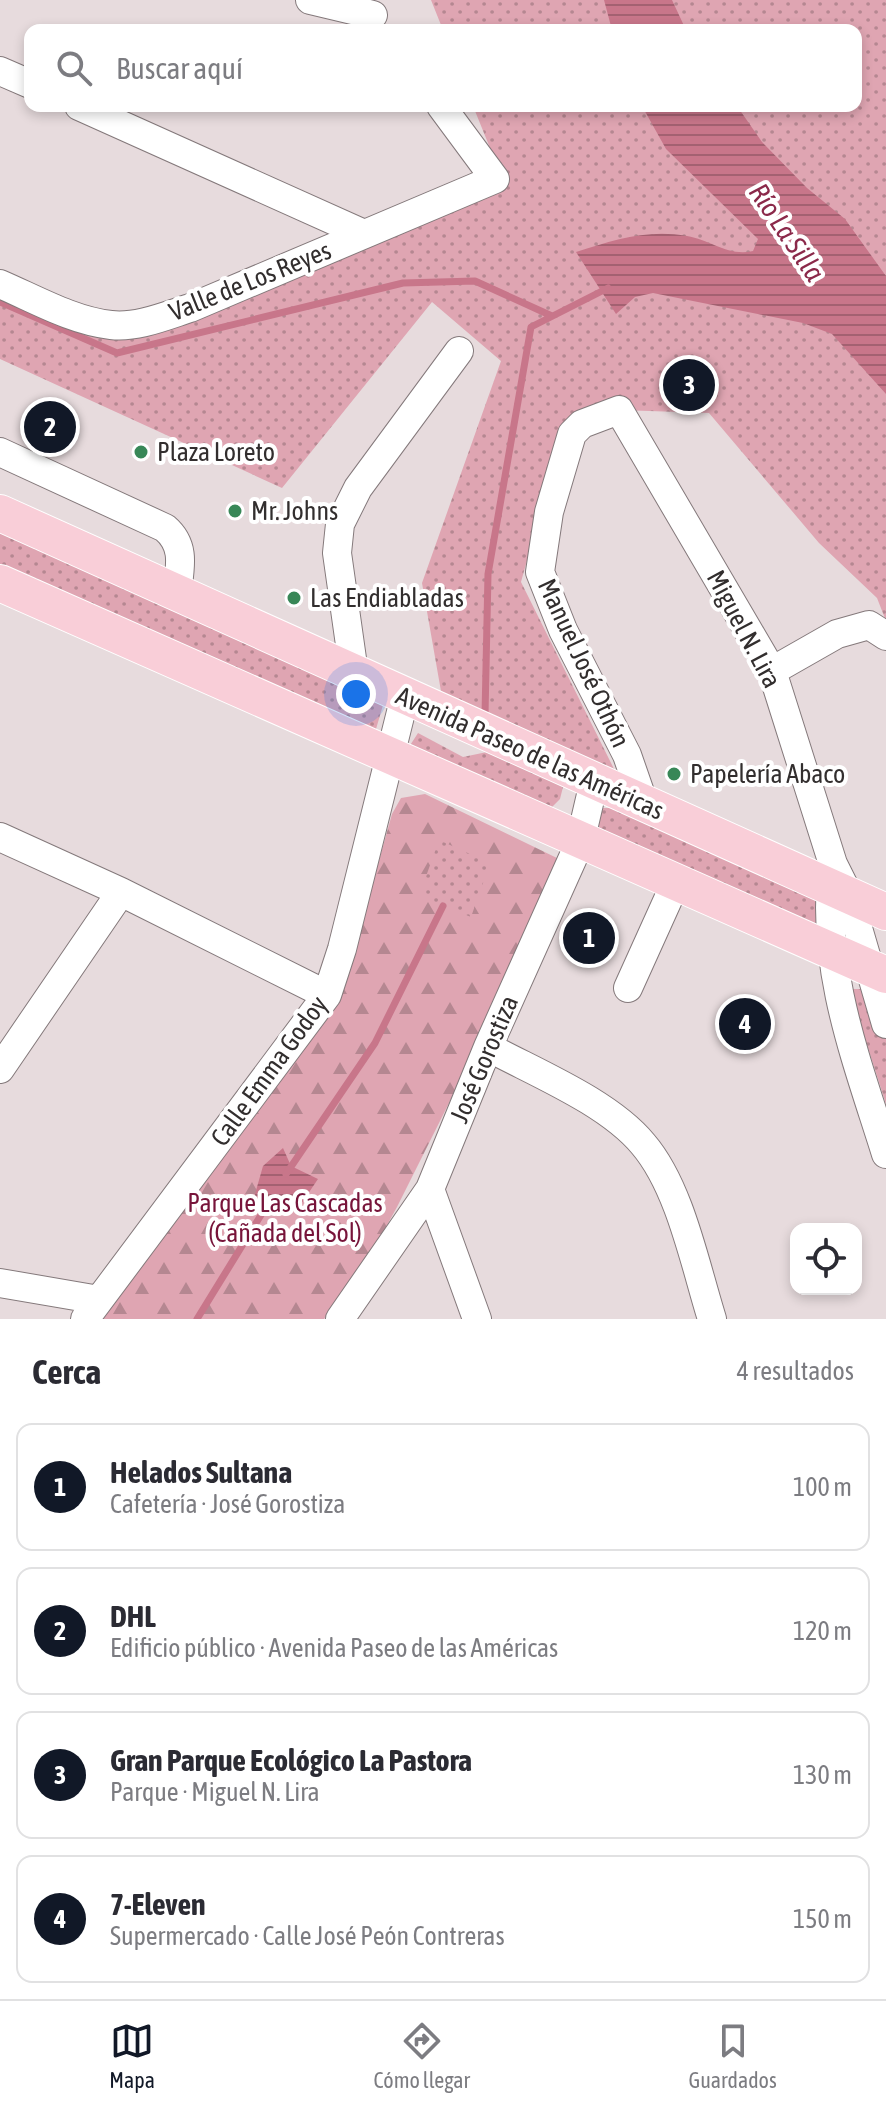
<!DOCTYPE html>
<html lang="es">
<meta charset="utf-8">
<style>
body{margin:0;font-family:"Asap Condensed",sans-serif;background:#f2f2f3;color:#2b2b33}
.controls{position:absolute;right:24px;bottom:24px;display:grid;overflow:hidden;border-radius:16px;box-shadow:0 4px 12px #0003}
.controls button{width:72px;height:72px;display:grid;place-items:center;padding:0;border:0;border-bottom:2px solid #e1e1e2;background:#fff;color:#2b2b33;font:40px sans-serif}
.you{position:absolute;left:356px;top:694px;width:28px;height:28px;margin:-20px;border:6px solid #fff;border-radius:50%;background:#1a73e8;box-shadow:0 0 0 12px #1a73e833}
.badge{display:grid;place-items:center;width:52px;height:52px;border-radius:50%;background:#111827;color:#fff;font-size:26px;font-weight:700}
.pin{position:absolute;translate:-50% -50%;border:4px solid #fff;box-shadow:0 2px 8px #0006}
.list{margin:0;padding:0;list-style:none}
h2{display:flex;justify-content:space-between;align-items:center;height:104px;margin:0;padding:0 32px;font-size:34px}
h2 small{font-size:26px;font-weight:400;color:#7c7c81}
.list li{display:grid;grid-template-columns:52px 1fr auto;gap:24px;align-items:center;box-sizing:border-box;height:128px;margin:0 16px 16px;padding:0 16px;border:2px solid #e1e1e2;border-radius:16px}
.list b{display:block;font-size:30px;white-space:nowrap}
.list p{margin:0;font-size:26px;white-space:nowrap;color:#7c7c81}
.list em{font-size:26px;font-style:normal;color:#7c7c81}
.icon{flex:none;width:44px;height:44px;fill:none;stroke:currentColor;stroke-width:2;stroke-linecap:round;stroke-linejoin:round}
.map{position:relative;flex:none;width:886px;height:1319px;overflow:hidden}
.search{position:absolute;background:#fff;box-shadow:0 4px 12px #0003;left:24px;right:24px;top:24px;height:88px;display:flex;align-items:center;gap:20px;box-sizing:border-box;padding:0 28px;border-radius:16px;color:#7c7c81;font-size:30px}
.sheet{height:680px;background:#fff}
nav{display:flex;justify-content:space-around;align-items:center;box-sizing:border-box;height:112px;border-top:2px solid #e1e1e2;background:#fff;font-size:22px;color:#7c7c81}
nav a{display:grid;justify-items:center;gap:4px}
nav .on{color:#111827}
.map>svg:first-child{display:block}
.forest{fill:url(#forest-firs)}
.park{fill:url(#park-dots)}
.water{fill:url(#water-rules)}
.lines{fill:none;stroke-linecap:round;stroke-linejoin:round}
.stream{stroke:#c8768a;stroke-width:7}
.minor-casing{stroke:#84797b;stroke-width:30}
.major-casing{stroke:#fff;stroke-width:38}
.minor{stroke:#fff;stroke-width:28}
.major{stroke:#f9ced8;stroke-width:36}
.poi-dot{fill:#388757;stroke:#fff;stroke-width:3}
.labels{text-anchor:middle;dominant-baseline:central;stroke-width:8;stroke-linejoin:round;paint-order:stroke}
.street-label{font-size:26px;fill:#322e2e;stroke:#fff}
.poi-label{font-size:26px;fill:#322e2e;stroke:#fff;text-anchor:start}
.park-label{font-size:26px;fill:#77143a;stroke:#fff}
.water-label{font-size:28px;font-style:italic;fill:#8b294a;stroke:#fff}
</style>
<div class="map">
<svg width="886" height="1319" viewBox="0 0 886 1319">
<defs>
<pattern id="forest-firs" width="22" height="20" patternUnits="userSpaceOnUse" patternTransform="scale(2)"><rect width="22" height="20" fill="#dfa5b2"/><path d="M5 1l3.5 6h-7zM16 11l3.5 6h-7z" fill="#b58791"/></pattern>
<pattern id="park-dots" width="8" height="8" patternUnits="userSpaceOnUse" patternTransform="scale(2)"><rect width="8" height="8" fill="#dfa5b2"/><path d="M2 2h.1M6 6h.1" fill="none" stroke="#b58791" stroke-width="1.8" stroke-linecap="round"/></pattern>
<pattern id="water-rules" width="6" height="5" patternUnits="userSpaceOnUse" patternTransform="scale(2)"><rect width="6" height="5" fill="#c8768a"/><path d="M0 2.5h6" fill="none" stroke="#a36171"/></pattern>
</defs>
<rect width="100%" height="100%" fill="#e7dbdd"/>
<path class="forest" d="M 425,794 L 559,859 L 451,1099 L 397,1207 L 370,1256 L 324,1319 L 95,1319 L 343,989 L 392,814 L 401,798 Z"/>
<path class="park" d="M 431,0 L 886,0 L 886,621 L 877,598 L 819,543 L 709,413 L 619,410 L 561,438 L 521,582 L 617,775 L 442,697 L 422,583 L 501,361 L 432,302 L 282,488 L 0,359 L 0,302 L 96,335 L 505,185 L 473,106 L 856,106 L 856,30 L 443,30 Z
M 0,529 L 183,609 L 383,705 L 374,736 L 0,569 Z
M 418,733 L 463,757 L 487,752 L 564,783 L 560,799 L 548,811 L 407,750 Z
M 600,808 L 611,808 L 826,903 L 826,936 L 599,835 L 594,814 Z
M 439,840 L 490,863 L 471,917 L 419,896 Z
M 849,989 L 871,989 L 886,1036 L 886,1104 Z"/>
<path class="water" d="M 604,0 L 672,0 L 686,30 L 612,30 Z
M 642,106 L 737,106 L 762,142 L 807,188 L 845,219 L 886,276 L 886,394 L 832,334 L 803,323 L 653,293 L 635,297 L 616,314 L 576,252 C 614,240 647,229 687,236 C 711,240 729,257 753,251 L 758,239 L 666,149 Z
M 283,1148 L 291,1166 L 318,1179 L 297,1210 L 271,1216 L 253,1201 L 263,1166 Z"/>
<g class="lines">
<path class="stream" d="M 0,302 L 117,353 L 403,283 L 475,281 L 552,316
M 485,715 L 488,574 L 531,327 L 608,288
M 286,1174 L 375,1043 L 443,906
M 197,1319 L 269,1202"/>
<g class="minor-casing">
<path id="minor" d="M 310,0 L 373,15
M 0,71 L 30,84
M 79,106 L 364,234
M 0,284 C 35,299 73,321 111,325 C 137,328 165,316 190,308 L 495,179 L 441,106
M 0,452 L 165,528 C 186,546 180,567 177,592
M 772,671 L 837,634 L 869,625 L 886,636
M 354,673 L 337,553 L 340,524 L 358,488 L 459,351
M 644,804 L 627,755 L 563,630 L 540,572 L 549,512 L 572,434 L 582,424 L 619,410 L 772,671 L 833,864 L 848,894 L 886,1024
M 0,837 L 121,892 L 327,995
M 832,871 C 821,971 857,1061 886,1154
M 628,988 L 675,884
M 488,1047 C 536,1073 608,1102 643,1144 C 680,1187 695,1265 712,1319
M 0,1069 L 121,892
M 430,1189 L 477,1319
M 0,1283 L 99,1300
M 85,1319 L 327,995 L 342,949 L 405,696
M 340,1319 L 430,1189 L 488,1047 L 580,842 L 594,782"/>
</g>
<g class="major-casing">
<path id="major" d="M 0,513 L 886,912
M 0,583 L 886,975"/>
</g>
<use href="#minor" class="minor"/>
<use href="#major" class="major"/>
</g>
<g class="poi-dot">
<circle cx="141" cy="452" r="8"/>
<circle cx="235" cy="511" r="8"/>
<circle cx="294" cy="598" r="8"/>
<circle cx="674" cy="774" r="8"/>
</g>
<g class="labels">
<g class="street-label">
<text transform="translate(250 281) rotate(-22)">Valle de Los Reyes</text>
<text transform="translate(744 629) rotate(62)">Miguel N. Lira</text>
<text transform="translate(584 663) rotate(65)">Manuel José Othón</text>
<text transform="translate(530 753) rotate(24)">Avenida Paseo de las Américas</text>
<text transform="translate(484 1059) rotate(-67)">José Gorostiza</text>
<text transform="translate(269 1071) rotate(-54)">Calle Emma Godoy</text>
</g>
<g class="poi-label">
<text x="157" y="452">Plaza Loreto</text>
<text x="251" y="511">Mr. Johns</text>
<text x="310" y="598">Las Endiabladas</text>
<text x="690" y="774">Papelería Abaco</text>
</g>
<g class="park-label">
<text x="285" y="1203">Parque Las Cascadas<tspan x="285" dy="30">(Cañada del Sol)</tspan></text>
</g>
<g class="water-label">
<text transform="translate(787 232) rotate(56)">Río La Silla</text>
</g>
</g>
</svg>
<div class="controls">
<button><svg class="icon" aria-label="locate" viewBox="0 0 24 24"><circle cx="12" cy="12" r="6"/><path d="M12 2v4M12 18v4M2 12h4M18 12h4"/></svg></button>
</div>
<div class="you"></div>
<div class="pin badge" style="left:589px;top:938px">1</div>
<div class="pin badge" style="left:50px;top:427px">2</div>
<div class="pin badge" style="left:689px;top:385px">3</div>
<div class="pin badge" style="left:745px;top:1024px">4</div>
<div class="search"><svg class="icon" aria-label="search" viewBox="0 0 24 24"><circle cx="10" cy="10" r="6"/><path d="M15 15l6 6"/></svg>Buscar aquí</div>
</div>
<section class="sheet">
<h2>Cerca<small>4 resultados</small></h2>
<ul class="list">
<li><span class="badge">1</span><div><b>Helados Sultana</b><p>Cafetería · José Gorostiza</p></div><em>100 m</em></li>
<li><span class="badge">2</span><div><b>DHL</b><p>Edificio público · Avenida Paseo de las Américas</p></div><em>120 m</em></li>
<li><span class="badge">3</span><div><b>Gran Parque Ecológico La Pastora</b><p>Parque · Miguel N. Lira</p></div><em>130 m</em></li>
<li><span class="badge">4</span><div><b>7-Eleven</b><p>Supermercado · Calle José Peón Contreras</p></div><em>150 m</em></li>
</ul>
</section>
<nav>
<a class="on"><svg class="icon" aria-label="map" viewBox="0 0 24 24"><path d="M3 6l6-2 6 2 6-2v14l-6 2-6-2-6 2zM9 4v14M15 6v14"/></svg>Mapa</a>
<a><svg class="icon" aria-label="directions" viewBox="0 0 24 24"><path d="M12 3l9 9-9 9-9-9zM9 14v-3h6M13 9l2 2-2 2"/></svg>Cómo llegar</a>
<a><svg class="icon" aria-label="saved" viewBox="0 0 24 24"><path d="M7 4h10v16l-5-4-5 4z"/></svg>Guardados</a>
</nav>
